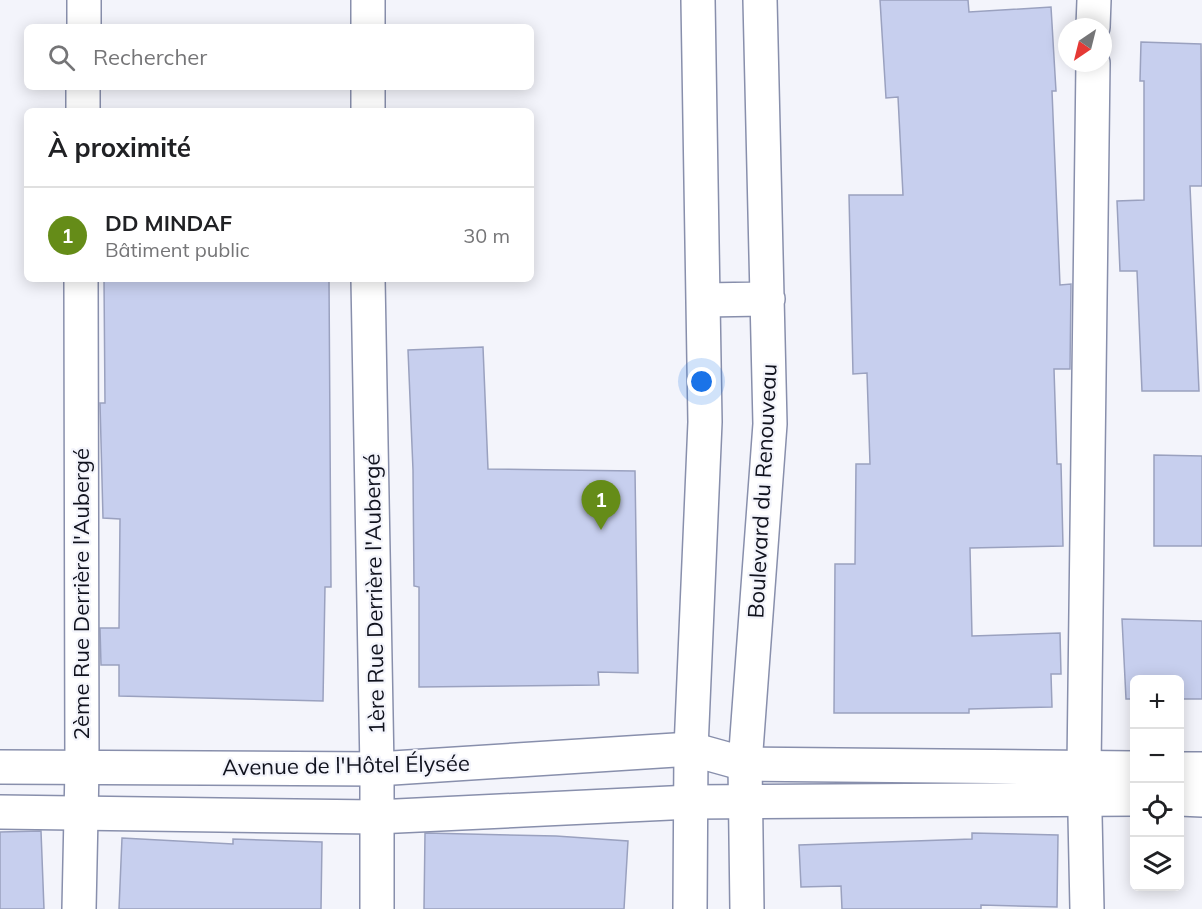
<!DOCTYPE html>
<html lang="fr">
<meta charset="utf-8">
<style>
body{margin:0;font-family:Mulish,sans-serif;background:#f2f2f2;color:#202124}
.controls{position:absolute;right:18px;bottom:18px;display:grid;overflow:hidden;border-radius:9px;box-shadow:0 3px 15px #0003}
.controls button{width:54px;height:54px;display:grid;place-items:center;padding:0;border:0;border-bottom:2px solid #e0e0e0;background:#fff;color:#202124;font:30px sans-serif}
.compass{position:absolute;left:1058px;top:18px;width:54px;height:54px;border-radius:50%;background:#fff;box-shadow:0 3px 15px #0003;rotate:215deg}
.you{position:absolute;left:702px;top:382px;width:21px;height:21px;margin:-15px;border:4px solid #fff;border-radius:50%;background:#1a73e8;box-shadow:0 0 0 9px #1a73e833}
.badge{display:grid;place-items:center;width:39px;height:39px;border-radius:50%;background:#658c18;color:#fff;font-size:20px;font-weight:700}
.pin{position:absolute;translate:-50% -50px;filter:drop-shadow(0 2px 3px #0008)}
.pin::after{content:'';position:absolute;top:32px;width:21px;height:18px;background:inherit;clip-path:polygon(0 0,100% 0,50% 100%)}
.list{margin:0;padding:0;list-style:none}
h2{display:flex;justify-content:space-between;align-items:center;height:78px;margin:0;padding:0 24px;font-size:26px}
h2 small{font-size:20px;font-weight:400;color:#757577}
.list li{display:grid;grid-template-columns:39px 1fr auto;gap:18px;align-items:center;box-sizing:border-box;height:96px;padding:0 24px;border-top:2px solid #e0e0e0}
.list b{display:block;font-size:22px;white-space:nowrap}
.list p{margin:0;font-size:20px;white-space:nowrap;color:#757577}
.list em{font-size:20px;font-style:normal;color:#757577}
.icon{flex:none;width:33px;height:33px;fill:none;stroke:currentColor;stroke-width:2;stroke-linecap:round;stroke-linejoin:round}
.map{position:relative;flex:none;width:1202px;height:909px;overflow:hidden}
.search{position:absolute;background:#fff;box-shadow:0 3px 15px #0003;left:24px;top:24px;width:510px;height:66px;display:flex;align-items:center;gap:15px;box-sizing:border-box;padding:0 21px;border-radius:9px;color:#757577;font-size:22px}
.panel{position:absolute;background:#fff;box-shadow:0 3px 15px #0003;left:24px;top:108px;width:510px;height:174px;border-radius:9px}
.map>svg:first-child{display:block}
.building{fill:#c7cfee;stroke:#9aa1bf;stroke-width:1.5}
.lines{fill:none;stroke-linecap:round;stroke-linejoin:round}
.street-casing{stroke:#888fac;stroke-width:36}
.secondary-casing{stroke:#888fac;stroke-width:36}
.primary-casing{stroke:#888fac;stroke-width:36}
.highway-casing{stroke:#888fac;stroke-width:36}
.street{stroke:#fff;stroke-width:33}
.secondary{stroke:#fff;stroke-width:33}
.primary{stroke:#fff;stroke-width:33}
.highway{stroke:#fff;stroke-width:33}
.labels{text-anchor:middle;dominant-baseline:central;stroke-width:4.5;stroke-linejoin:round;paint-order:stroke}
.street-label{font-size:22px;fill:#10121d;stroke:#f3f4fb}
</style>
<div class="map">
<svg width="1202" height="909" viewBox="0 0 1202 909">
<rect width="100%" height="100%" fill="#f3f4fb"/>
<path class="building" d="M 880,0 L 968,0 L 969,12 L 1051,7 L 1056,91 L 1052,91 L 1060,285 L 1071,284 L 1070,369 L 1054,369 L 1057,464 L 1061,464 L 1063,546 L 970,548 L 972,636 L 1060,633 L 1061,674 L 1051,674 L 1052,707 L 969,709 L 969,713 L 834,713 L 835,564 L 855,564 L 856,464 L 870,464 L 867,373 L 853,374 L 849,195 L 903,195 L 898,97 L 886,98 Z
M 1141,42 L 1201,44 L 1202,186 L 1190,186 L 1199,391 L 1142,391 L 1137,271 L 1120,271 L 1117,201 L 1144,200 L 1144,81 L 1140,81 Z
M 104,279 L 329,279 L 331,587 L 325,587 L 323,701 L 119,696 L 119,665 L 101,665 L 100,628 L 119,628 L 120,519 L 103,518 L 100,403 L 105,403 Z
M 483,347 L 488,469 L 635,471 L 638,673 L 598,672 L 599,685 L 419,687 L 419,587 L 414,586 L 413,470 L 408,350 Z
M 1154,455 L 1202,456 L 1202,546 L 1154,546 Z
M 1122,619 L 1202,621 L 1202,699 L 1179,699 L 1179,680 L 1134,680 L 1134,699 L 1126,699 Z
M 41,831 L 44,909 L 0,909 L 0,832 Z
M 425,833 L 556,836 L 628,841 L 624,909 L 424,909 Z
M 972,833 L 1058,835 L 1057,907 L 981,905 L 981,909 L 842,909 L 841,886 L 801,887 L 799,845 L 972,839 Z
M 122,838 L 233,844 L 233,839 L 322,842 L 321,909 L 119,909 Z"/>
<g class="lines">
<g class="street-casing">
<path id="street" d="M 84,27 L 84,0
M 368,27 L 368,0
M 1093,27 L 1094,0
M 83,111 L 83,87
M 368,111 L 368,87
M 368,279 L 377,769 L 377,909
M 79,909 L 82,768 L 81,279
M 1087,909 L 1084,768 L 1093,63"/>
</g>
<g class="secondary-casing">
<path id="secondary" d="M 0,767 L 377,769 L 691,749
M 0,812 L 376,817 L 691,802"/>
</g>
<g class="primary-casing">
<path id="primary" d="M 691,749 L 745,764 L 1134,768
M 1180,769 L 1202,769
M 1180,799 L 1202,800
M 691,802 L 1134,799"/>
</g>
<g class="highway-casing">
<path id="highway" d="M 704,300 L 768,299
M 690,909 L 691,749 L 705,422 L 698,0
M 747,909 L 745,764 L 770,424 L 760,0"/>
</g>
<use href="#street" class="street"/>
<use href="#secondary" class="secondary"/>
<use href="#primary" class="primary"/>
<use href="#highway" class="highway"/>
</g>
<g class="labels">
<g class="street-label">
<text transform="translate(762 491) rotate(-87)">Boulevard du Renouveau</text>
<text transform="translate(81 594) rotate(-90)">2ème Rue Derrière l'Aubergé</text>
<text transform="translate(374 594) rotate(-91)">1ère Rue Derrière l'Aubergé</text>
<text transform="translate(346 765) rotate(-1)">Avenue de l'Hôtel Élysée</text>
</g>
</g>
</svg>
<div class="controls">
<button>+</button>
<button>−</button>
<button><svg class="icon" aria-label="locate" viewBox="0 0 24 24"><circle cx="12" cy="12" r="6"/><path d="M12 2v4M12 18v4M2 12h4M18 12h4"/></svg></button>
<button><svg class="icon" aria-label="layers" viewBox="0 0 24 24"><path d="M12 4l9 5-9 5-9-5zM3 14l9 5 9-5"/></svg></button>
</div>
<svg class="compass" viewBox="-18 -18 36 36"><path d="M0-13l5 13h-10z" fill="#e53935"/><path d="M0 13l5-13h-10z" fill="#757577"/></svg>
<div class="you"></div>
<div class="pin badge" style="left:601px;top:530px">1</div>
<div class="search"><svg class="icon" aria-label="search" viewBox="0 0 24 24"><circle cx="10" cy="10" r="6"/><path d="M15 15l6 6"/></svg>Rechercher</div>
<section class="panel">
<h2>À proximité<small></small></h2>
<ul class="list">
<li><span class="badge">1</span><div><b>DD MINDAF</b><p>Bâtiment public</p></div><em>30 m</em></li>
</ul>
</section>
</div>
